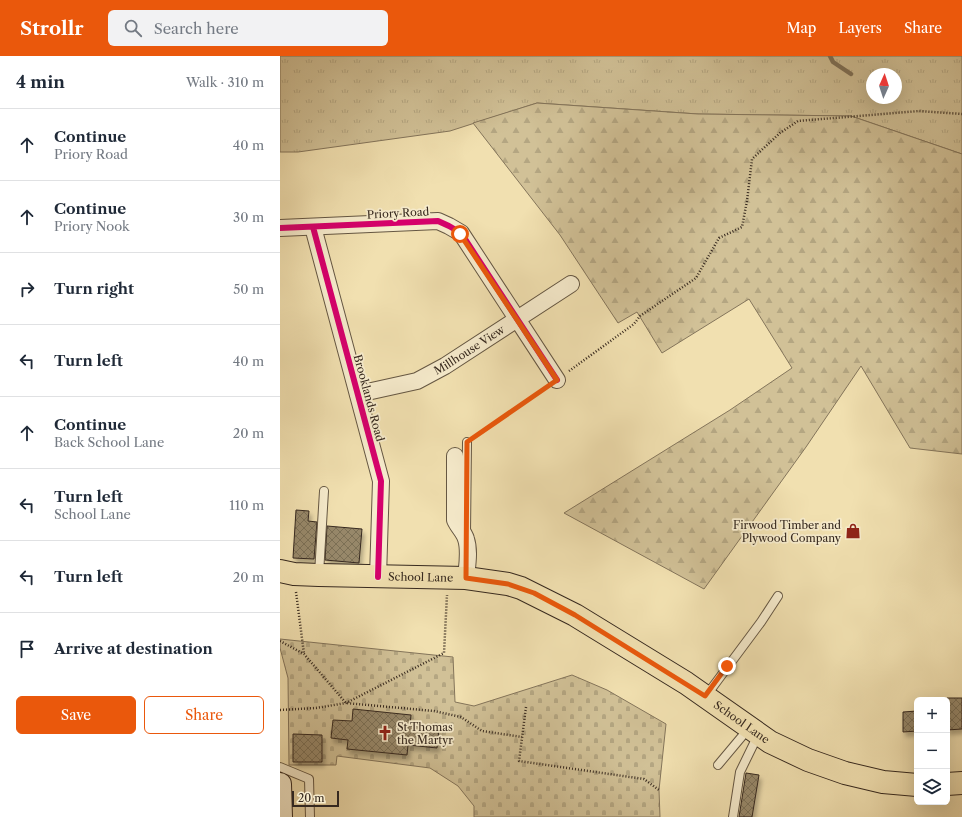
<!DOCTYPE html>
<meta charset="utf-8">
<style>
body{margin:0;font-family:"Libre Caslon Text",serif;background:#f2f2f3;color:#1f2937}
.controls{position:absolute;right:12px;bottom:12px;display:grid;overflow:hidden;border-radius:6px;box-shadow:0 4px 16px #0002}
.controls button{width:36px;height:36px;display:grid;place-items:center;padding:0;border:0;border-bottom:1px solid #e0e1e3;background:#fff;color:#1f2937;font:20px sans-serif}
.compass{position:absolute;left:586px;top:12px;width:36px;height:36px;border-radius:50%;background:#fff;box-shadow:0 4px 16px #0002;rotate:3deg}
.scale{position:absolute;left:12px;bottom:10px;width:47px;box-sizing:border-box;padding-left:4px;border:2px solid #36291f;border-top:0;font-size:11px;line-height:14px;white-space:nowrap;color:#36291f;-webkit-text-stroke:3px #f6ebcc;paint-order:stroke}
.stop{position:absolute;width:12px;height:12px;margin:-9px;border:3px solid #ea580c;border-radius:50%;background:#fff}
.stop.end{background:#ea580c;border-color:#fff;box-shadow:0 1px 4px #0008}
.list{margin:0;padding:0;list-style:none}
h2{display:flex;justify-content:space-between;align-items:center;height:52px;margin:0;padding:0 16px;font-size:17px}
h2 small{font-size:13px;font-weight:400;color:#747a83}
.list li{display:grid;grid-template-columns:26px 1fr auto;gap:12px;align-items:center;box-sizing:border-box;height:72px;padding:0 16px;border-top:1px solid #e0e1e3}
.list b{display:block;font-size:15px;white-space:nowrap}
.list p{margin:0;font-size:13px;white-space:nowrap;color:#747a83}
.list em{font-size:13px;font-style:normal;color:#747a83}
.actions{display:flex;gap:8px;padding:12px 16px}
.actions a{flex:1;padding:9px 0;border:1px solid #ea580c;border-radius:6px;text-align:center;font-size:14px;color:#ea580c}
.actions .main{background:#ea580c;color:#fff}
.icon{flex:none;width:22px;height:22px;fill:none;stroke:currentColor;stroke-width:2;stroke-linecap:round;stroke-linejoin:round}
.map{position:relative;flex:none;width:682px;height:761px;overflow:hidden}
header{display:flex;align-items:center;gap:24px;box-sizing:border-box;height:56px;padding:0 20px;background:#ea580c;color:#fff}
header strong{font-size:19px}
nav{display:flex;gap:22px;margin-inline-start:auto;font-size:14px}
.search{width:280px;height:36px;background:#f2f2f3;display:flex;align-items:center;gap:10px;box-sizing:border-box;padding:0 14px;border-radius:6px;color:#747a83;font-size:15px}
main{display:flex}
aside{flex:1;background:#fff}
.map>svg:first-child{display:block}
.grass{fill:url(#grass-tufts);stroke:#84755b;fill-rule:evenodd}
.forest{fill:url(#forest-firs);stroke:#84755b}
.cemetery{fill:url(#cemetery-stones);stroke:#84755b}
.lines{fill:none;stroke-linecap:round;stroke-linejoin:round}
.stream{stroke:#807259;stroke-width:4.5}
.building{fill:url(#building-cross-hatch);stroke:#36291f;filter:url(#shadow)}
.lane-casing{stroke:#655743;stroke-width:10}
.street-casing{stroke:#655743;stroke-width:18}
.secondary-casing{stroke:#36291f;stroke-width:24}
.primary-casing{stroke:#36291f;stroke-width:24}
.path{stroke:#36291f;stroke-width:2.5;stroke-dasharray:1 2;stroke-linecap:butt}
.lane{stroke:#f6ebcc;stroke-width:8}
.street{stroke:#f6ebcc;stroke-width:16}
.secondary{stroke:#f6ebcc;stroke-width:22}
.primary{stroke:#f1e0b0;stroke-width:22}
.cycleway-casing{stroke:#f6ebcc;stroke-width:8}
.cycleway{stroke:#d6006c;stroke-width:6}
.route{stroke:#ea580c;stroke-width:5}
.labels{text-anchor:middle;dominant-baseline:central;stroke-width:3.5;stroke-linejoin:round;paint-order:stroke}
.street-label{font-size:11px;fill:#36291f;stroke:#f6ebcc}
.poi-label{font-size:11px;fill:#36291f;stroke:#f6ebcc;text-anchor:end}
</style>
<header>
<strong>Strollr</strong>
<div class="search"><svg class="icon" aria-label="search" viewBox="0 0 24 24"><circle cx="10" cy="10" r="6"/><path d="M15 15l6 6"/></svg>Search here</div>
<nav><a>Map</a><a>Layers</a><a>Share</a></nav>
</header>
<main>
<aside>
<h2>4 min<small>Walk · 310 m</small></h2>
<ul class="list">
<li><svg class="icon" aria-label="ahead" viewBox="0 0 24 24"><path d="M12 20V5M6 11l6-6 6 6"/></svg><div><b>Continue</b><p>Priory Road</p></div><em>40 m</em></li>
<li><svg class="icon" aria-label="ahead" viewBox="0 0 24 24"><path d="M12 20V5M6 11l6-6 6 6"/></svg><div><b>Continue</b><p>Priory Nook</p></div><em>30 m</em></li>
<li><svg class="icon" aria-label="right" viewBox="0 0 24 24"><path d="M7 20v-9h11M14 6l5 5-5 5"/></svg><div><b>Turn right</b></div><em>50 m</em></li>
<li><svg class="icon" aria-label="left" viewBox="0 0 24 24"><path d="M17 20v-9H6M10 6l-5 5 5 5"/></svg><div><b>Turn left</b></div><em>40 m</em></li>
<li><svg class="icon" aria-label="ahead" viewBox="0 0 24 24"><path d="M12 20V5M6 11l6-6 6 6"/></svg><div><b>Continue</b><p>Back School Lane</p></div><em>20 m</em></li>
<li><svg class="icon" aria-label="left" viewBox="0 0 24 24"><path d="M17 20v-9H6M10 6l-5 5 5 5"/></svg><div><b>Turn left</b><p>School Lane</p></div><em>110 m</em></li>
<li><svg class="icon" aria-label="left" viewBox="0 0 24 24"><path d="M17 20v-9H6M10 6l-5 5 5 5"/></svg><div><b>Turn left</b></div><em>20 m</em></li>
<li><svg class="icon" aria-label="arrive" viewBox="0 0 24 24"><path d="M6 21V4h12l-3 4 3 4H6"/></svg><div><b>Arrive at destination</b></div></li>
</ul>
<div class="actions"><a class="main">Save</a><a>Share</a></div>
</aside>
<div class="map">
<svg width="682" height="761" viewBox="0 0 682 761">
<defs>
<pattern id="grass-tufts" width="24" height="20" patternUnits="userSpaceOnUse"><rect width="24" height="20" fill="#d1c197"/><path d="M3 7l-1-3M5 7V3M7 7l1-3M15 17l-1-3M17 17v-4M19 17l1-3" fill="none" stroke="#b4a682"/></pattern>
<pattern id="forest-firs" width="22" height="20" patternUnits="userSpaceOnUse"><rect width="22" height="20" fill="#d1c197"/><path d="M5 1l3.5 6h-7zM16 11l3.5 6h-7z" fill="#b4a682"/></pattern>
<pattern id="cemetery-stones" width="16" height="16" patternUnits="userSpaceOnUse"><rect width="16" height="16" fill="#d1c197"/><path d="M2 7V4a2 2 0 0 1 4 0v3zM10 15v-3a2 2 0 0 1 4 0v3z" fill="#b4a682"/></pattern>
<pattern id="building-cross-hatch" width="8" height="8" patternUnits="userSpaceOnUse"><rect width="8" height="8" fill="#97886a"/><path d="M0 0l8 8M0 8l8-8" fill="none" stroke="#7c6f57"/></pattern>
<filter id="shadow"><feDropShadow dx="2.5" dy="4.5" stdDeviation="2" flood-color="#0004"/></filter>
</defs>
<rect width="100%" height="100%" fill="#f1e0b0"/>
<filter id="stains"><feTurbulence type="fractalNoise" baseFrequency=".005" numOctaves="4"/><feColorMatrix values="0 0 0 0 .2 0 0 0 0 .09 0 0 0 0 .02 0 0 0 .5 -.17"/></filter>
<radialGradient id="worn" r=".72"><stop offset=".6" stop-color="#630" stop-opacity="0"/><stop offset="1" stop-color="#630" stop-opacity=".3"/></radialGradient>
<path class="grass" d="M 0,0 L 682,0 L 682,98 L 571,60 L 418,58 L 257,47 L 170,75 L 18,96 L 0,96 ZM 592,18 L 616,18 L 616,42 L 592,42 Z"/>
<path class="forest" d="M 257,47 L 418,58 L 571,60 L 682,98 L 682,398 L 630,392 L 581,310 L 526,391 L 424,533 L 284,457 L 450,354 L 512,312 L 469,243 L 382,297 L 357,256 L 338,267 L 280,179 L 193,67 Z"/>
<path class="cemetery" d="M 0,583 L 173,601 L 175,646 L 194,650 L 292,619 L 327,634 L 386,668 L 379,734 L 380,761 L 194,761 L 194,750 L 178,730 L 150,712 L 57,700 L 56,709 L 9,709 L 8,622 L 0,592 Z"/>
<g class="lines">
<path class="stream" d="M 550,0 L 553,6 L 571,18"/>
</g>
<path class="building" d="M 16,454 L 29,455 L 28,465 L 37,466 L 34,503 L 13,502 Z
M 47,470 L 82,473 L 79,507 L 45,504 Z
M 667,642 L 682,642 L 682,673 L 667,674 Z
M 73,653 L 131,659 L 130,670 L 159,673 L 157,692 L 128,689 L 127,699 L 67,693 L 68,684 L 51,682 L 53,664 L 72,665 Z
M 637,655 L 637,675 L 623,676 L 623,656 Z
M 13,678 L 42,679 L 42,706 L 13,706 Z
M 466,717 L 479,719 L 472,761 L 459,761 Z"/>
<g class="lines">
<g class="lane-casing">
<path id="lane" d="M 186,477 L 187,386
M 39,518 L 44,435
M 426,640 L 481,566 L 498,540
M 438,709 L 469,672
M 0,711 L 29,723 L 30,761
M 453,761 L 460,716 L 478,679"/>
</g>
<g class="street-casing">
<g id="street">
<path d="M 33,171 L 101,425 L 98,521"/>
<path d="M 0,172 L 158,165 L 169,170 L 181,177 L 277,324"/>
<path id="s1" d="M 78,338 L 137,325 L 165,310 L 291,228"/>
<path d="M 175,400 L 175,464 C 178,471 184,476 186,483 C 190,495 187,510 186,522"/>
</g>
</g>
<g class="secondary-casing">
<path id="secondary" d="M 0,728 L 1,761"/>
</g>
<g class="primary-casing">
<g id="primary">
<path id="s2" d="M 0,515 L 14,518 L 39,519 L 186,522 L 228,528 L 241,532 L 295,559 L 406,627 L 490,686 L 528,704 L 565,717 L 603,726 L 637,729"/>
<path d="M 667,728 L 682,727"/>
</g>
</g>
<path class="path" d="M 289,315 L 354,268 L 360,260 L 416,222 L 439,182 L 462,171 L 467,145 L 472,103 L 500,77 L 518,65 L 639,55 L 682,58
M 196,380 L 264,333
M 16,536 L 24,598
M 0,585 L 24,598 L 66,647 L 154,655 L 181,661 L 202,675 L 242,681
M 246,651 L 239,705 L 364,723 L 379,734
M 0,654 L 36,652 L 66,647 L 164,597 L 167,539"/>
<use href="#lane" class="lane"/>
<use href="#street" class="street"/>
<use href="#secondary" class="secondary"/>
<use href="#primary" class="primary"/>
<g class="cycleway-casing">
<path id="cycleway" d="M 33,171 L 101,425 L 98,521
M 0,172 L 158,165 L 169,170 L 181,177 L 277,324"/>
</g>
<use href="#cycleway" class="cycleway"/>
</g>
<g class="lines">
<path class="route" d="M 180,178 L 277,324 L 187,386 L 186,522 L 228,528 L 254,537 L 295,559 L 425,640 L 447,610"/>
</g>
<defs>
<g id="shop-bare" transform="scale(1.2)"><path d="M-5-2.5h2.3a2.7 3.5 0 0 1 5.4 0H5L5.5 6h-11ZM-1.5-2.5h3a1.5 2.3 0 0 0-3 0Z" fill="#8f2418" stroke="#f6ebcc" stroke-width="2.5" paint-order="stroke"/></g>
<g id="church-bare" transform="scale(1.2)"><path d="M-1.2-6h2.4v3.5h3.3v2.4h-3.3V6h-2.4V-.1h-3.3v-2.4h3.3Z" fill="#8f2418" stroke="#f6ebcc" stroke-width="2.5" paint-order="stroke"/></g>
</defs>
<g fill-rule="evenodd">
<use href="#shop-bare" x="573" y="475"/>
<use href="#church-bare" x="105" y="677"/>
</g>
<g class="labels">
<g class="street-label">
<text transform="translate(118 157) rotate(-3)">Priory Road</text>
<text stroke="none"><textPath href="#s1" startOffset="121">Millhouse View</textPath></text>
<text transform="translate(89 342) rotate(75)">Brooklands Road</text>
<text stroke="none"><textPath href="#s2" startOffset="141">School Lane</textPath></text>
<text stroke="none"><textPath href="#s2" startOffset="501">School Lane</textPath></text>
</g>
<g class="poi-label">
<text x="561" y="469">Firwood Timber and<tspan x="561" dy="13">Plywood Company</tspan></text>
<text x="117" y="671" text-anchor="start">St Thomas<tspan x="117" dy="13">the Martyr</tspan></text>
</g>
</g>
<rect width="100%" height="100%" filter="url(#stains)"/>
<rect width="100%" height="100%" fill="url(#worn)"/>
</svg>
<div class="controls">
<button>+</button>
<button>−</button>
<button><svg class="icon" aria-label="layers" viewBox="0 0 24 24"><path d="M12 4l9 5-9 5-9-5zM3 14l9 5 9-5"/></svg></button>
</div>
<svg class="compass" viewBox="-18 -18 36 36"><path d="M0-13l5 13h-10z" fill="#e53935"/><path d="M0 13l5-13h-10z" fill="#747a83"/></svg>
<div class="scale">20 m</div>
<div class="stop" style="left:180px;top:178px"></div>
<div class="stop end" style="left:447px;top:610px"></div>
</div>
</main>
